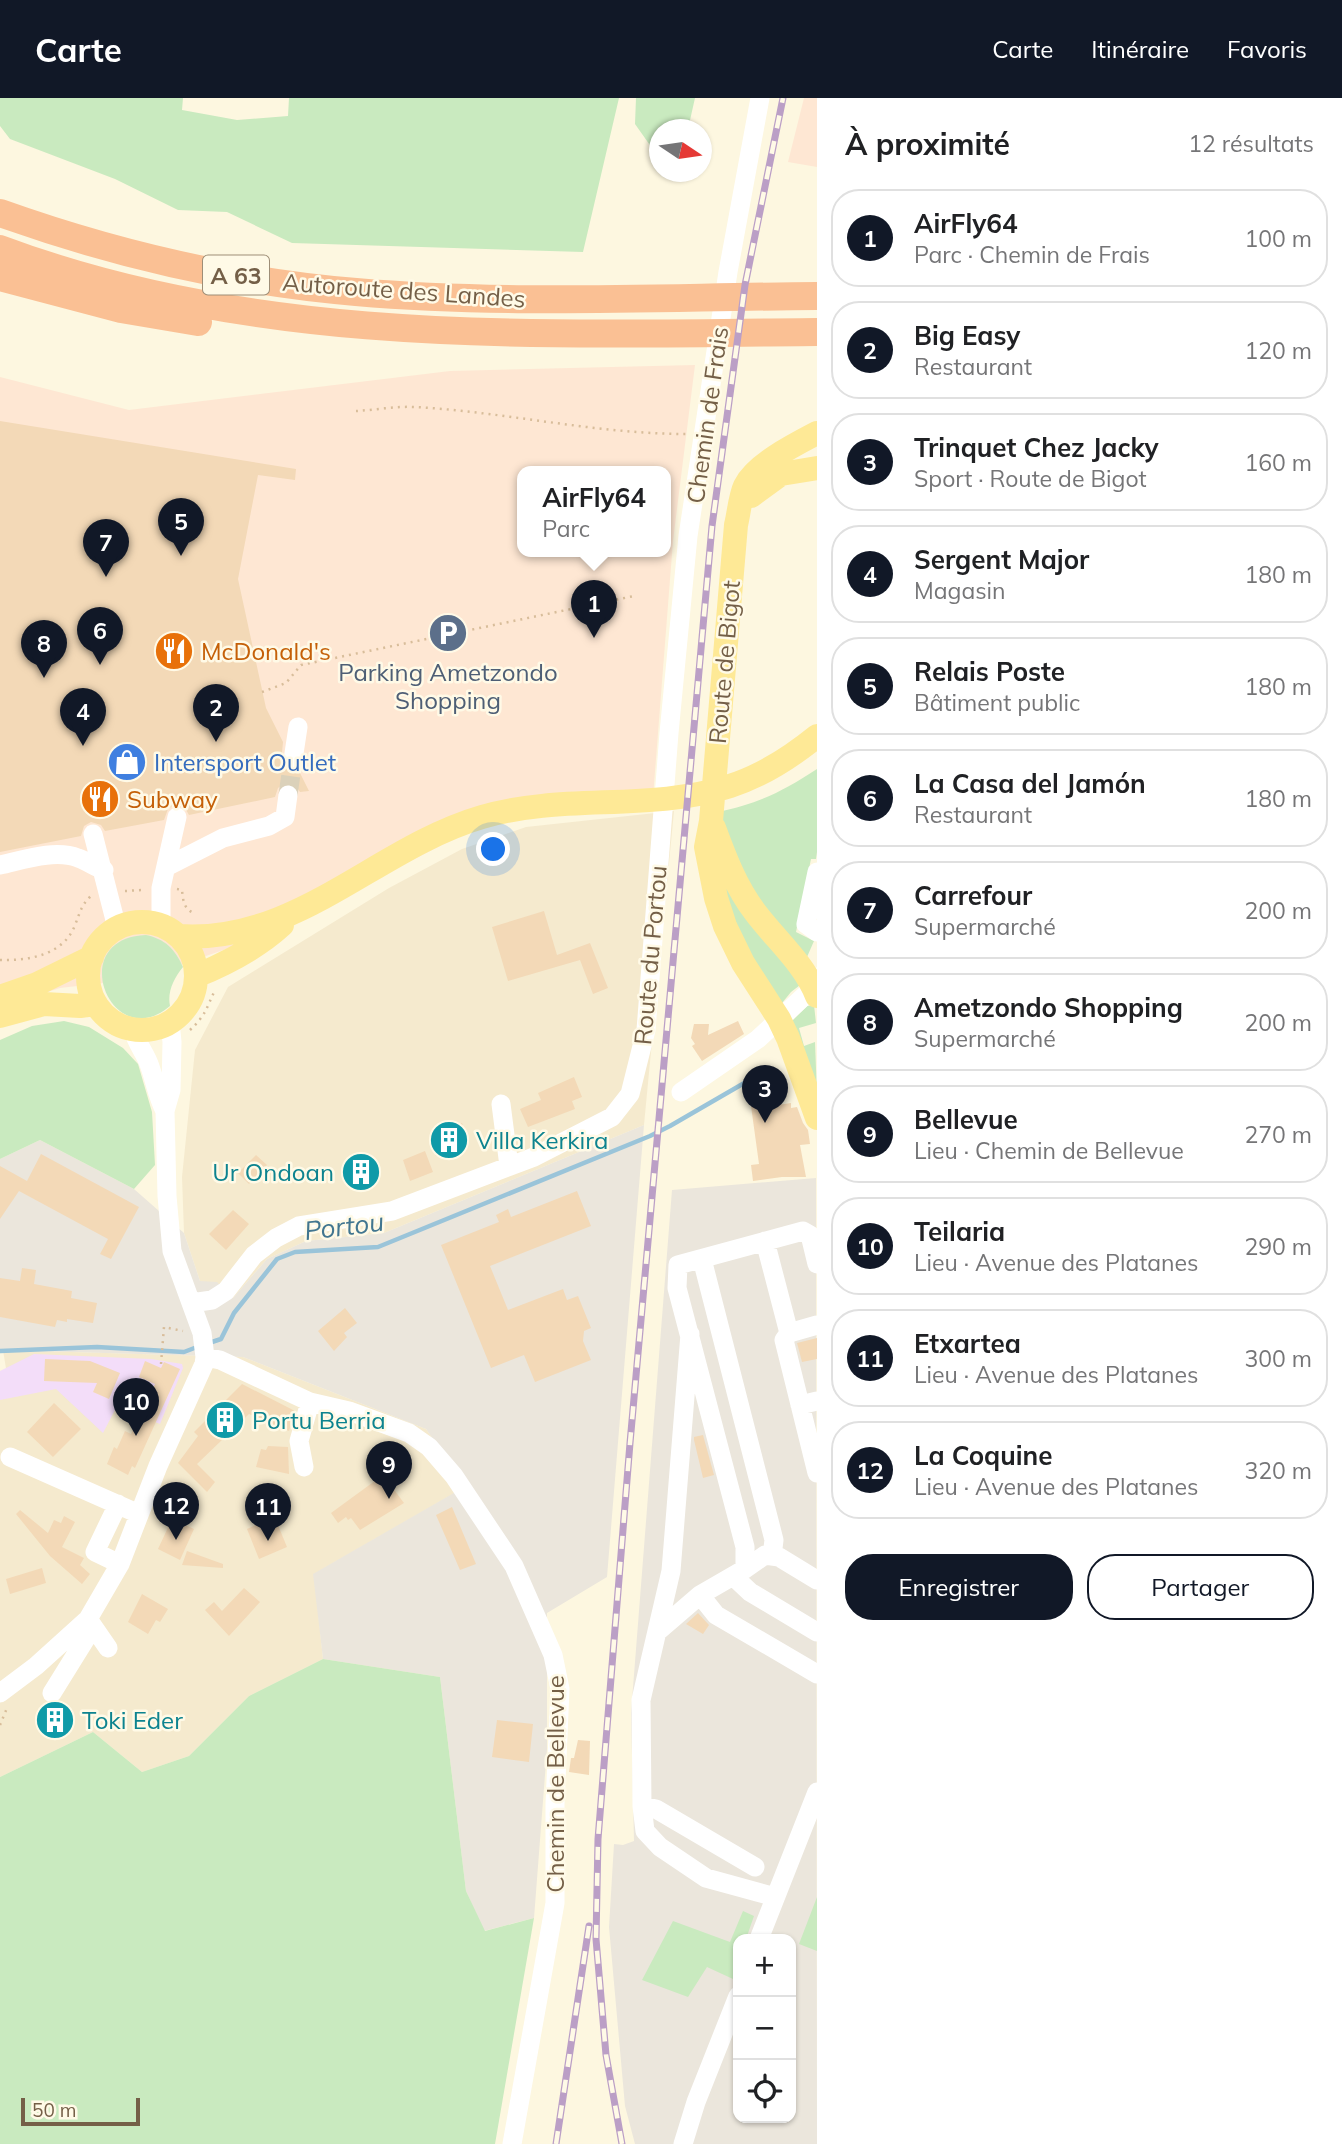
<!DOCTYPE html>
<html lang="fr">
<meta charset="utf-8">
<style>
body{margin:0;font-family:Mulish,sans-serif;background:#f6f6f6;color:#202124}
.controls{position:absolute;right:21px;bottom:21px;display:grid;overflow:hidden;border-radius:14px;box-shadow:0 2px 5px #0004}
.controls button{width:63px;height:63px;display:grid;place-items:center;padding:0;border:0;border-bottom:2px solid #e0e0e0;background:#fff;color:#202124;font:35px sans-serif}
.compass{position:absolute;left:649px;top:21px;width:63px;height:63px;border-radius:50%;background:#fff;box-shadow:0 2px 5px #0004;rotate:103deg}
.scale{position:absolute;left:21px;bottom:18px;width:119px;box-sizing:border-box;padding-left:7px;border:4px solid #745f47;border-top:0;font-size:19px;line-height:24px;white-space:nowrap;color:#745f47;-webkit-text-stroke:5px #fffae7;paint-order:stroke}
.you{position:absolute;left:494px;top:752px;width:24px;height:24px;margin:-18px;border:5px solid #fff;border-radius:50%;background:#1a73e8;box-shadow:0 0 0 10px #1a73e833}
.badge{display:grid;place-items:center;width:46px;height:46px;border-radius:50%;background:#111827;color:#fff;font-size:23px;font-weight:700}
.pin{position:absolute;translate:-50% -58px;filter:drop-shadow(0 2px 4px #0008)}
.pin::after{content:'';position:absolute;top:37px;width:24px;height:21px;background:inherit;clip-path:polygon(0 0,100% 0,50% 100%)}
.popup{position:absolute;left:517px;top:368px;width:154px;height:91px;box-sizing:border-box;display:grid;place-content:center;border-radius:14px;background:#fff;filter:drop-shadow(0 2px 5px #0005);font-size:23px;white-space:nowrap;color:#757577}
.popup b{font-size:26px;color:#202124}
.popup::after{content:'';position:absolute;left:50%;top:100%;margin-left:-14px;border:14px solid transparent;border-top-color:#fff}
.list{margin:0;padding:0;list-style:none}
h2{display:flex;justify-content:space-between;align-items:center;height:91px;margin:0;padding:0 28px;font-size:30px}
h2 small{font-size:23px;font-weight:400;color:#757577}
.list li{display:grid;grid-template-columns:46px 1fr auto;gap:21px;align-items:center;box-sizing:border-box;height:98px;margin:0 14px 14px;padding:0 14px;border:2px solid #e0e0e0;border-radius:28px}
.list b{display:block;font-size:26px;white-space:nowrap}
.list p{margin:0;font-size:23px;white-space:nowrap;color:#757577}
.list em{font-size:23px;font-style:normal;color:#757577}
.actions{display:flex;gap:14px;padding:21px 28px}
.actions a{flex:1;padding:16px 0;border:2px solid #111827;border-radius:28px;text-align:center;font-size:24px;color:#111827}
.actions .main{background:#111827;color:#fff}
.icon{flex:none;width:38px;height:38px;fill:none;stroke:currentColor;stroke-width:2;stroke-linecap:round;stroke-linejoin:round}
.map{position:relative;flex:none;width:817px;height:2046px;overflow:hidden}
header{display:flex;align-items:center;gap:42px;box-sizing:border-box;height:98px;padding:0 35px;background:#111827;color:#fff}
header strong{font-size:33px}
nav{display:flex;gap:38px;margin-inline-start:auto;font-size:24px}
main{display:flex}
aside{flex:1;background:#fff}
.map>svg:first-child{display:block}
.residential{fill:#f5eace}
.commercial{fill:#fee7d3;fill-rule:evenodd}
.industrial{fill:#ebe6dc;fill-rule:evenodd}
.education{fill:#f3ddf9}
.green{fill:#c9eabf}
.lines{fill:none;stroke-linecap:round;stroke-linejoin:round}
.stream{stroke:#9ac4d9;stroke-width:4.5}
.building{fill:#f3d9b7}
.minor-tunnel{stroke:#dbd1ba;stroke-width:19;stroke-dasharray:19 10;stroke-linecap:butt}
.path{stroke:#d8bd9a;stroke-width:2.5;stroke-dasharray:2 5;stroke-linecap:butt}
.minor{stroke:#fff;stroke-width:19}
.major{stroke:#fee996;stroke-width:24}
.highway{stroke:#fac094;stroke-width:28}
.rail-casing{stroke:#bb9fc6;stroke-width:7}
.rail{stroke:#fffae7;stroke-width:4.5;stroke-dasharray:13;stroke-linecap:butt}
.labels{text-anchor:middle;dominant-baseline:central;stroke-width:5;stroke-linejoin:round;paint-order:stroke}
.shield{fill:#fffae7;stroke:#9e8e77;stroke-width:2}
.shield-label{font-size:23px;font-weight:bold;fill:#745f47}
.street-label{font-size:24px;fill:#745f47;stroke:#fffae7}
.food-label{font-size:24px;fill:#c56008;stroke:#fffae7;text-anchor:start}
.service-label{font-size:24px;fill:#4e5e75;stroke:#fffae7}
.shop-label{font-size:24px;fill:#366cbe;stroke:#fffae7;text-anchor:start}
.culture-label{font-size:24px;fill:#0d838f;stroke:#fffae7;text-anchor:start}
.water-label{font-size:26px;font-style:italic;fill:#427690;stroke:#fffae7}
</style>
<header>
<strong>Carte</strong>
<nav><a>Carte</a><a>Itinéraire</a><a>Favoris</a></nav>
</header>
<main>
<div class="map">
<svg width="817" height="2046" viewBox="0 0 817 2046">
<rect width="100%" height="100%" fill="#fdf7e0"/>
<path class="residential" d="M 674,713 L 644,1027 L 384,1135 L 306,1143 L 267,1161 L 233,1200 L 200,1183 L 184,1135 L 182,1079 L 195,952 L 228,889 L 389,790 L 462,751 L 526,729 Z
M 3,1252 L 243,1259 L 426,1331 L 467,1388 L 314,1476 L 323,1561 L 249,1598 L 189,1658 L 142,1674 L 93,1634 L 0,1679 L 0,1297 L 9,1289 Z"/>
<path class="commercial" d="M 804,0 L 817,0 L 817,69 L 788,64 Z
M 695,267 L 673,443 L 653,699 L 515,710 L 256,841 L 138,881 L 60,890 L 0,909 L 0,279 L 129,312 L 450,273 ZM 522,374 L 666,374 L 666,454 L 522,454 Z"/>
<path class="industrial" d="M 644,1027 L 607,1479 L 547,1515 L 547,1651 L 534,1820 L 484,1833 L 466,1793 L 440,1579 L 323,1561 L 313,1476 L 466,1388 L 426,1331 L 243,1259 L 0,1252 L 0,1061 L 40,1042 L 134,1091 L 184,1135 L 200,1183 L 217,1184 L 233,1200 L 267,1161 L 306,1143 L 384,1135 Z
M 816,1080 L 817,2046 L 635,2046 L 625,2008 L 609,1829 L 614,1746 L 623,1747 L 634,1743 L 631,1615 L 672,1092 ZM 738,1841 L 791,1841 L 791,2020 L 738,2020 Z"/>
<path class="education" d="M 34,1256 L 151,1261 L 182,1266 L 183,1270 L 160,1326 L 117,1308 L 103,1335 L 56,1291 L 0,1302 L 0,1273 Z"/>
<path class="green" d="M 0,0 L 183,0 L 182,12 L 237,22 L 288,18 L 289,0 L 619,0 L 583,154 L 292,145 L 227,114 L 178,112 L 115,81 L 10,41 L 0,28 Z
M 636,0 L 695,0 L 688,31 L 660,32 L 659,60 L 635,26 Z
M 817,671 L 817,754 L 816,761 L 811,761 L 796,834 L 814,843 L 807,859 L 757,804 L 718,714 C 759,705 782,694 817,671 Z
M 725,773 L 804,884 L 791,894 L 778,910 L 721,800 Z
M 146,837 C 165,841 175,851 183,869 C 174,880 167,894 170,908 C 111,958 64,840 146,837 Z
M 814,907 L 816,925 L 799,930 L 804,948 L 815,944 L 817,997 L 790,925 L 807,908 Z
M 64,923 L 89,929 L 123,950 L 138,966 L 152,1014 L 155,1067 L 134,1091 L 40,1042 L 0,1061 L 0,942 L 32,928 Z
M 323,1561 L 440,1579 L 466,1793 L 485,1833 L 534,1820 L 495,2046 L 0,2046 L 0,1679 L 93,1634 L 142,1674 L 189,1658 L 249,1598 Z
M 817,1799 L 817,1853 L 799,1846 Z
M 743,1813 L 754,1818 L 746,1841 L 738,1841 L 738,1865 L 733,1881 L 707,1869 L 688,1899 L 642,1882 L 673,1823 L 730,1844 Z"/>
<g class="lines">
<path class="stream" d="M 209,1245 L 221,1241 L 234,1215 L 277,1161 L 295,1154 L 378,1149 L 650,1038 L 670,1028 L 746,984
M 0,1253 L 97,1249 L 184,1254 L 197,1249"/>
</g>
<path class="building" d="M 0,323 L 296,371 L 295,382 L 258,377 L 238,481 L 266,610 L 283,644 L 281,666 L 290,674 L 299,673 L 309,693 L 300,694 L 295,687 L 284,685 L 278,690 L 275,699 L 189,717 L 185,710 L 174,707 L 168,711 L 164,722 L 105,733 L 101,727 L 91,724 L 84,728 L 81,738 L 0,754 Z
M 544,813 L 557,857 L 590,845 L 608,890 L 593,896 L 580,862 L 508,883 L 492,829 Z
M 738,923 L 744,936 L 702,963 L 692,948 L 695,946 L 691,940 L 694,926 L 709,926 L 708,937 Z
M 574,979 L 582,999 L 572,1003 L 575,1011 L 528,1029 L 520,1011 L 541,1002 L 538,995 Z
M 778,1005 L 778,1007 L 791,1005 L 791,1010 L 797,1009 L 803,1025 L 808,1032 L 810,1046 L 800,1047 L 806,1079 L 782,1079 L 753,1083 L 751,1067 L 759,1066 L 751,1008 Z
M 462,1025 L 469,1045 L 436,1058 L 429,1038 Z
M 425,1053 L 433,1074 L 410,1083 L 403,1062 Z
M 41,1056 L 139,1109 L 111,1161 L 100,1156 L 108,1141 L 19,1093 L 0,1121 L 0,1068 L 27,1083 Z
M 256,1057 L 267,1067 L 249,1086 L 238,1075 Z
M 374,1060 L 379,1079 L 348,1088 L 342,1068 Z
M 577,1093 L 591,1128 L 490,1168 L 508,1212 L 563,1191 L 567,1202 L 578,1198 L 591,1230 L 584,1233 L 583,1243 L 591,1262 L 535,1284 L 524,1257 L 491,1270 L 441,1147 L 499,1124 L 496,1117 L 508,1111 L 511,1119 Z
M 233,1112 L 249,1126 L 226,1152 L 209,1136 Z
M 22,1170 L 36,1172 L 34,1186 L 72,1193 L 71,1200 L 97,1205 L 93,1225 L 67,1221 L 67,1224 L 57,1222 L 55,1229 L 0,1219 L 0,1180 L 20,1183 Z
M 345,1210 L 357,1225 L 344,1235 L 347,1239 L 334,1253 L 318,1233 Z
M 817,1240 L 817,1261 L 802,1264 L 797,1245 Z
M 45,1261 L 90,1263 L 120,1275 L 109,1301 L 93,1294 L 97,1285 L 44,1283 Z
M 145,1263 L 161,1270 L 164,1264 L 180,1271 L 135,1370 L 132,1368 L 128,1377 L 107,1366 L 114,1349 L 117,1351 L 125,1333 L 131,1336 L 137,1323 L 139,1324 L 155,1286 L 139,1279 Z
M 242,1286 L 295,1313 L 290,1330 L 289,1333 L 249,1316 L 197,1366 L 215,1384 L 207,1394 L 178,1365 L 198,1338 L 194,1334 Z
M 54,1305 L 81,1331 L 53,1359 L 27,1334 Z
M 703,1337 L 714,1377 L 703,1380 L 694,1342 L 694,1339 Z
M 268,1348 L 288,1349 L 289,1376 L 256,1369 L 261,1351 L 266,1352 Z
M 383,1377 L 404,1405 L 360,1432 L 351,1420 L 348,1422 L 346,1419 L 338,1425 L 331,1415 Z
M 268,1403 L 287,1449 L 259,1461 L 247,1431 L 258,1426 L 251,1411 Z
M 452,1409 L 476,1466 L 460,1472 L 436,1417 Z
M 20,1412 L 48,1435 L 54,1422 L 61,1425 L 64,1418 L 75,1424 L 62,1449 L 84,1460 L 80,1467 L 90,1476 L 82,1486 L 50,1458 L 16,1416 Z
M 172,1421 L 194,1431 L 180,1462 L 158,1451 Z
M 187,1453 L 223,1466 L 223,1470 L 182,1467 Z
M 42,1470 L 46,1485 L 10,1496 L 6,1481 Z
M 244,1490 L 260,1504 L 229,1538 L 205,1512 L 214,1504 L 222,1513 Z
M 142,1496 L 168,1511 L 160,1524 L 156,1522 L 148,1536 L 128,1524 Z
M 698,1515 L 709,1527 L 703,1536 L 686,1526 Z
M 60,1604 L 73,1630 L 51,1640 L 37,1612 Z
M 497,1622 L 533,1626 L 529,1664 L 492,1659 Z
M 578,1642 L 590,1643 L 589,1677 L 569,1674 L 571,1660 L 574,1660 Z"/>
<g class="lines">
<path class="minor-tunnel" d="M 288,697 L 293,662"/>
<path class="path" d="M 356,313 C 375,312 396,308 415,309 C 506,314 596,336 687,336
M 262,594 L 286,585 L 301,567 L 634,498
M 177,791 L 182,792 C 183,803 184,812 196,816
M 125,793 L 143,792
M 0,862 C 28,863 64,857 75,827 C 80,815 81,807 91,798
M 190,932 C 206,917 206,911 215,892
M 161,1266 L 164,1229 L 183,1233
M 0,1627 L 7,1610"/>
<path class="minor" d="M 293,662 L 298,629
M 93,736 L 117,830
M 0,767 C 23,762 55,751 78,760 C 87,763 95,769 104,772
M 166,769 L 223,740 L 269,728 L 285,719 L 288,697
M 817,774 L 806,826 L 817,834
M 161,827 L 161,790 L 177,719
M 133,931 C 136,945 144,953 149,966 C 155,982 157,998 165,1013
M 681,994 L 758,941 L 814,889 L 817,879
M 501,1006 L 509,1068
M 765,1143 L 789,1235
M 702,1161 L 774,1442 L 772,1458
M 191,1205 L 212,1202 L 226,1193 L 254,1157 L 276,1140 L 299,1128 L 392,1113 L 534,1059 L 612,1019 L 630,996 L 646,932 L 669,635 L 688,438 L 728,174 L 760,0
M 817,1227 L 789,1235 L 784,1242 L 817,1375
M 690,1236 L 671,1473 L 641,1602 L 642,1708 L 645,1733 L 660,1749 L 706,1780 L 775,1799
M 205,1259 L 220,1262 L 310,1304 L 349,1313 L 409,1335 L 429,1349 L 454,1378 L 514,1468 L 553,1557 L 560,1591 L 555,1706 L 555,1805 L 512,2046
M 800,1307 L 817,1303
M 10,1359 L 139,1416
M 304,1369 L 299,1343 L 310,1304
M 118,1406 L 95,1454 L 120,1466
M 745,1471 L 745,1449 L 677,1190 L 678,1167 L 803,1133 L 810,1137 L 817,1166
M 733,1478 L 750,1494 L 817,1534
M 700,1497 L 716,1517 L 817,1576
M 88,1521 L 108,1550
M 657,1534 L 700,1497 L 745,1471 L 765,1457 L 779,1459 L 817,1482
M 0,1595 L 36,1568 L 88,1521 L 120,1466 L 158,1368 L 204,1266 L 205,1259 L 202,1235 L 172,1153 L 167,1098 L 165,1013 L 171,992 L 172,944 L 170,924
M 52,1595 L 93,1529
M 642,1708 L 656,1711 L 755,1769
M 759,1841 L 817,1694
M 683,2046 L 696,2004 L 738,1898"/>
<path class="major" d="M 817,335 C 796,346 756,366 745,388 C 740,399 739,415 736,427 L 711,723 L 706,749 L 716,800 L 725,828 L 743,865 L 779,921 L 788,940 L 817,1020
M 751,398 L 781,376 L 817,370
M 714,730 C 725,760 736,789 755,814 C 776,842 804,865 817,898
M88 878a54 54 0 1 1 108 0a54 54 0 1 1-108 0Z
M 179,838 C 297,846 376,750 482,719 C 563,695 650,714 730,688 C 762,678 791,659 817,638
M 196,878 C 228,865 257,850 282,827
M 0,899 L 37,886 L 92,859
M 0,918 L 44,906 L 80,908 L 96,906"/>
<path class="highway" d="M 0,115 C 115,156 235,184 356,194 C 509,207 663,199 817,198
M 0,151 C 261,249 543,236 817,234
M 0,179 L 121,211 L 198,224"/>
<g class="rail-casing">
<path id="rail" d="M 556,2046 L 589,1828
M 622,2046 L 606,1957 L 596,1841 L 598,1741 L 630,1345 L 712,428 L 745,187 L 783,0"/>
</g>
<use href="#rail" class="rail"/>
</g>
<defs>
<g id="parking-disc" transform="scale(2.0125)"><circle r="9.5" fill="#5c6f8a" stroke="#fffae7"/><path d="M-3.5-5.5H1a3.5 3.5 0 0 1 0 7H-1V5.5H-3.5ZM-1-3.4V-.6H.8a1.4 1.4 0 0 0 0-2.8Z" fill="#fff"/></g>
<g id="restaurant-disc" transform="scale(2.0125)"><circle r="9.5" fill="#e8710a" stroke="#fffae7"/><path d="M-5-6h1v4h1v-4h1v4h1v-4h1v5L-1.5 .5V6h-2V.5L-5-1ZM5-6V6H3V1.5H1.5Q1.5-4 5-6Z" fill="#fff"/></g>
<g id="shop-disc" transform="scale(2.0125)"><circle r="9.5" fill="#3f7fe0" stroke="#fffae7"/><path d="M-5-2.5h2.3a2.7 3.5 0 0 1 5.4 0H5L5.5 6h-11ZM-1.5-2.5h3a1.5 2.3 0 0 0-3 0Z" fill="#fff"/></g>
<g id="building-disc" transform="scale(2.0125)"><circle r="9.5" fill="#0f9aa8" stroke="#fffae7"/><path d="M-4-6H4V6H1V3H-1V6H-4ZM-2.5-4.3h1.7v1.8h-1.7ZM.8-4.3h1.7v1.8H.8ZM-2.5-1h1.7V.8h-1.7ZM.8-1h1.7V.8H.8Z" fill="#fff"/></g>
</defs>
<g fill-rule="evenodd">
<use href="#parking-disc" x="448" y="535"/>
<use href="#restaurant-disc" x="174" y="553"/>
<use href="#shop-disc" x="127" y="664"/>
<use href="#restaurant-disc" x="100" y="701"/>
<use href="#building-disc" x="449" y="1042"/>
<use href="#building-disc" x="361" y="1074"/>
<use href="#building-disc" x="225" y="1322"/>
<use href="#building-disc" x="55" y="1622"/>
</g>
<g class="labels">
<rect class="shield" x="203" y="157.5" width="66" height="39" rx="5"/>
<g class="shield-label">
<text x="236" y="177">A 63</text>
</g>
<g class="street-label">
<text transform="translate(404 192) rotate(4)">Autoroute des Landes</text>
<text transform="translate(707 317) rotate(-82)">Chemin de Frais</text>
<text transform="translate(724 564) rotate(-85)">Route de Bigot</text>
<text transform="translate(650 857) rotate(-85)">Route du Portou</text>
<text transform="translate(555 1686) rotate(-90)">Chemin de Bellevue</text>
</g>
<g class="food-label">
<text x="201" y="553">McDonald's</text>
<text x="127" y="701">Subway</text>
</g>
<g class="service-label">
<text x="448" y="574">Parking Ametzondo<tspan x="448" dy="28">Shopping</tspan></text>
</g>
<g class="shop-label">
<text x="154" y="664">Intersport Outlet</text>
</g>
<g class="culture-label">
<text x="476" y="1042">Villa Kerkira</text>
<text x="334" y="1074" text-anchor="end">Ur Ondoan</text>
<text x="252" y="1322">Portu Berria</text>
<text x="82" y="1622">Toki Eder</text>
</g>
<g class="water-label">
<text transform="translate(344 1128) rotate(-7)">Portou</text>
</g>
</g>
</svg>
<div class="controls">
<button>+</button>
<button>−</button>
<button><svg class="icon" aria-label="locate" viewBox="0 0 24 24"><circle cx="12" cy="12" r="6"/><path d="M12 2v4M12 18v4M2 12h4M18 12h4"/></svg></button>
</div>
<svg class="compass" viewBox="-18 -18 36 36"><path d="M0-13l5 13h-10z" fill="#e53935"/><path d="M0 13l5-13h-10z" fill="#757577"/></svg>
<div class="scale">50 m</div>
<div class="you"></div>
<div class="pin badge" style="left:594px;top:540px">1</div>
<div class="popup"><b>AirFly64</b>Parc</div>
<div class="pin badge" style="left:216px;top:644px">2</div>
<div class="pin badge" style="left:765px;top:1025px">3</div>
<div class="pin badge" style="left:83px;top:648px">4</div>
<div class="pin badge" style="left:181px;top:458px">5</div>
<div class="pin badge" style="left:100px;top:567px">6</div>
<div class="pin badge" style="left:106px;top:479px">7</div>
<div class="pin badge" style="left:44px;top:580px">8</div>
<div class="pin badge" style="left:389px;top:1401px">9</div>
<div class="pin badge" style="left:136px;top:1338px">10</div>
<div class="pin badge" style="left:268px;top:1443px">11</div>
<div class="pin badge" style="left:176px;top:1442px">12</div>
</div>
<aside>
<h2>À proximité<small>12 résultats</small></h2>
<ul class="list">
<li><span class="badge">1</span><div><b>AirFly64</b><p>Parc · Chemin de Frais</p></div><em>100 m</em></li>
<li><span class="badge">2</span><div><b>Big Easy</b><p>Restaurant</p></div><em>120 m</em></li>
<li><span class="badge">3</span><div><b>Trinquet Chez Jacky</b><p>Sport · Route de Bigot</p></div><em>160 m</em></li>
<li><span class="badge">4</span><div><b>Sergent Major</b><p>Magasin</p></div><em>180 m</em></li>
<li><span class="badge">5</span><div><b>Relais Poste</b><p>Bâtiment public</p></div><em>180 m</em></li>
<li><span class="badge">6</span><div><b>La Casa del Jamón</b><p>Restaurant</p></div><em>180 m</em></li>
<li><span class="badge">7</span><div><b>Carrefour</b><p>Supermarché</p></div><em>200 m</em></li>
<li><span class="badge">8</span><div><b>Ametzondo Shopping</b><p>Supermarché</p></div><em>200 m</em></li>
<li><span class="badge">9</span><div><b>Bellevue</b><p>Lieu · Chemin de Bellevue</p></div><em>270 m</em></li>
<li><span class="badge">10</span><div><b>Teilaria</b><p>Lieu · Avenue des Platanes</p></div><em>290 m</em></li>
<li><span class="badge">11</span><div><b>Etxartea</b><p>Lieu · Avenue des Platanes</p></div><em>300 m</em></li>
<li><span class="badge">12</span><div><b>La Coquine</b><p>Lieu · Avenue des Platanes</p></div><em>320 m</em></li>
</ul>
<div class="actions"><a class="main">Enregistrer</a><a>Partager</a></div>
</aside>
</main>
